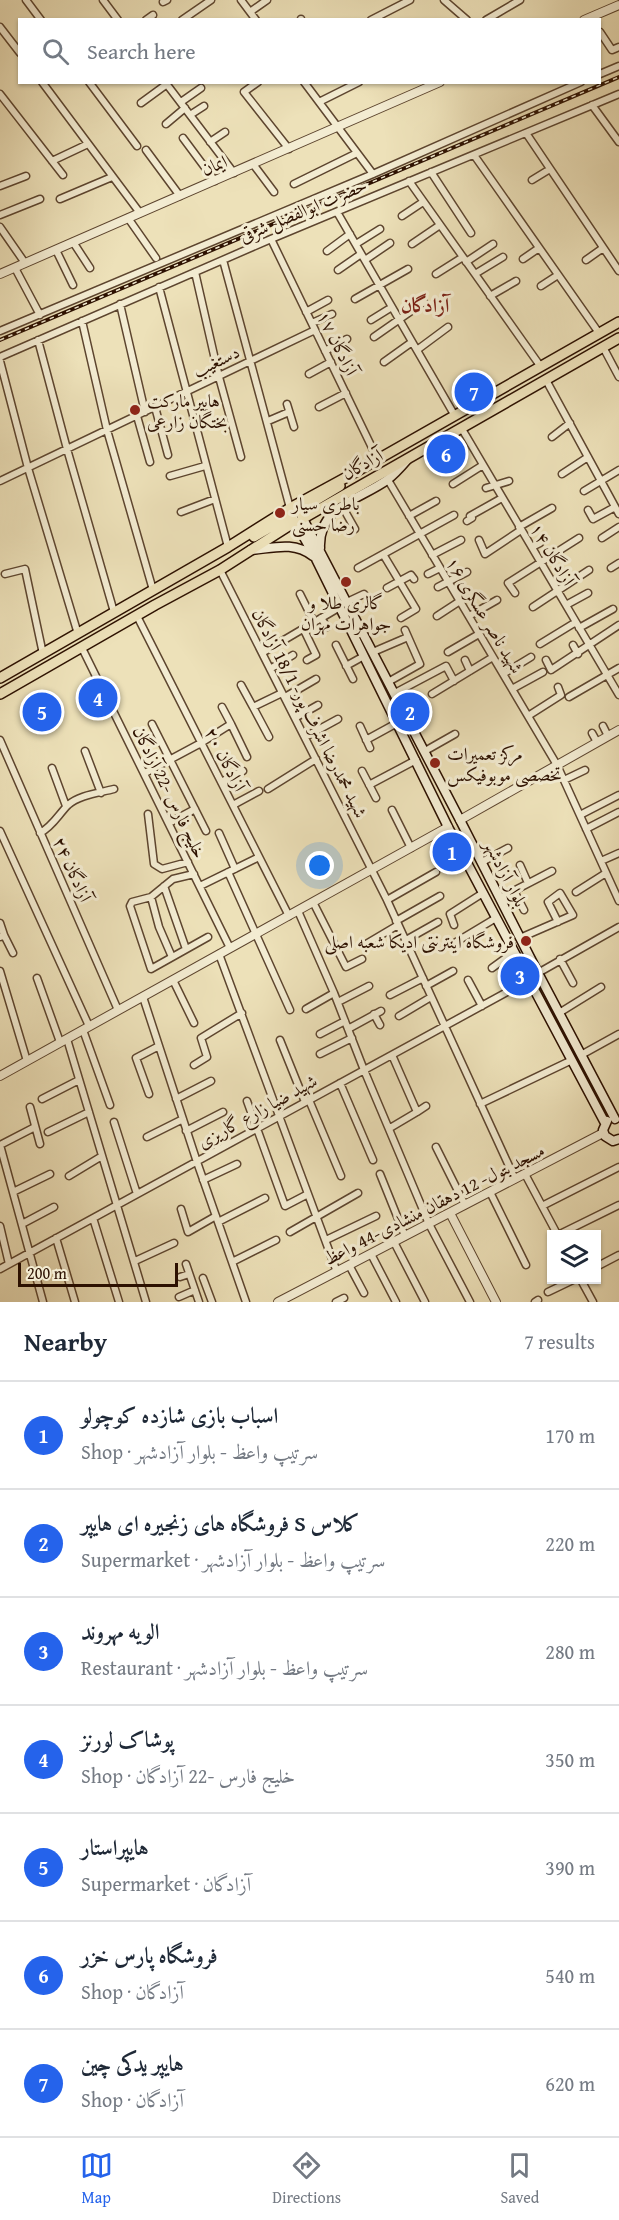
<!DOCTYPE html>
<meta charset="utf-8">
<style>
body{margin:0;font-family:"Gentium Book Plus",Amiri,serif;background:#f2f2f3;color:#1f2937}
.controls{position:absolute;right:18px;bottom:18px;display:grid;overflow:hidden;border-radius:0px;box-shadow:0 2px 4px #0004}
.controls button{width:54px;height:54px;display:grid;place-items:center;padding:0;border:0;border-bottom:2px solid #e0e1e3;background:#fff;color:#1f2937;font:30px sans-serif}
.scale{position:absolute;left:18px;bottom:15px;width:160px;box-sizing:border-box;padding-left:6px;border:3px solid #2d1101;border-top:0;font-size:16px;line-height:21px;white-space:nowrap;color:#2d1101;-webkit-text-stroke:4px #f3ecd2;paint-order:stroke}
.you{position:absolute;left:320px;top:866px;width:21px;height:21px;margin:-15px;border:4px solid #fff;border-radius:50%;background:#1a73e8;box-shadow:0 0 0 9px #1a73e833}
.badge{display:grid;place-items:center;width:39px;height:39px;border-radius:50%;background:#2563eb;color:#fff;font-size:20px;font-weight:700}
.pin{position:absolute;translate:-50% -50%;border:3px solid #fff;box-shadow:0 2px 6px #0006}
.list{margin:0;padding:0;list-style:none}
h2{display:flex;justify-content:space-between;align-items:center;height:78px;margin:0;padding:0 24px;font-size:26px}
h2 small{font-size:20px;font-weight:400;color:#747a83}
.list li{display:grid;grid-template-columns:39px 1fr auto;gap:18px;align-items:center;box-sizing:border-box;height:108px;padding:0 24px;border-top:2px solid #e0e1e3}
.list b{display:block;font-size:22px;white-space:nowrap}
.list p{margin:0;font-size:20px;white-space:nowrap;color:#747a83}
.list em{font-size:20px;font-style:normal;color:#747a83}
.icon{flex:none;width:33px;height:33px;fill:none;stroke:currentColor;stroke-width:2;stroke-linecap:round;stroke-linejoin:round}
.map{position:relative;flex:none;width:619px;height:1302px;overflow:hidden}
.search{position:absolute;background:#fff;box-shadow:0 2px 4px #0004;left:18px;right:18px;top:18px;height:66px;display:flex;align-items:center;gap:15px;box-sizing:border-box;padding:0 21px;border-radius:0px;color:#747a83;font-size:22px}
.sheet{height:834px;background:#fff}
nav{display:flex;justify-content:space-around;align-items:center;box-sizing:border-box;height:84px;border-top:2px solid #e0e1e3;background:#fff;font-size:16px;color:#747a83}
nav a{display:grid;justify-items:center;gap:3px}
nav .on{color:#2563eb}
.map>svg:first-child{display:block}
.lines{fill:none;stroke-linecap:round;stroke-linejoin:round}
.minor-casing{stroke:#5d452f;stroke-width:9}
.tertiary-casing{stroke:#5d452f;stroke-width:10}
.secondary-casing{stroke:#2d1101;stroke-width:11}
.primary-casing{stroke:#2d1101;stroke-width:12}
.minor{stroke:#f3ecd2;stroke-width:6}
.tertiary{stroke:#f3ecd2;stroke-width:8}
.secondary{stroke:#f3ecd2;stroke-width:8}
.primary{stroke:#ede1b9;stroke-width:9}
.rail-casing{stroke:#2d1101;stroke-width:4}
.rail{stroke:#f3ecd2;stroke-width:1.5;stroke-dasharray:4.5;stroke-linecap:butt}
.poi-dot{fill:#8f2418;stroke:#f3ecd2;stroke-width:2}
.labels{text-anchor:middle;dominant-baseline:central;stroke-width:6;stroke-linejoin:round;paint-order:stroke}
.street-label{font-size:18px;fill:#2d1101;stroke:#f3ecd2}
.poi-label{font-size:18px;fill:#2d1101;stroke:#f3ecd2;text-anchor:start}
.neighbourhood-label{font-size:20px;font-weight:bold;fill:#7a1f14;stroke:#f3ecd2}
</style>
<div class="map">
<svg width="619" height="1302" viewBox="0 0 619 1302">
<rect width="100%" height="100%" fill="#ede1b9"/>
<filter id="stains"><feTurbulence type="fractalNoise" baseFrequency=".00333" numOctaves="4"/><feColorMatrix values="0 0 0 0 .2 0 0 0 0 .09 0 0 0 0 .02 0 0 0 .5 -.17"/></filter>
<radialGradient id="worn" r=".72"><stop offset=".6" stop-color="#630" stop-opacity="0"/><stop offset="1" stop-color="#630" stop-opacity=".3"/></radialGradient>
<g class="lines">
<g class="minor-casing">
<path id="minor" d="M 26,0 L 41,20
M 103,0 L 118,20
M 241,0 L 256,20
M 444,0 L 467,20
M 163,2 L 167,0
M 250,12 L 267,0
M 146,20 L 153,15
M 182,20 L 211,0
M 301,20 L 301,19
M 371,20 L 410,0
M 486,20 L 520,0
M 0,27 L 20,53
M 600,32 L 612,50 L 619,47
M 600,74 L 619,66
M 42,82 L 140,213
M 89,82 L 137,146
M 165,82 L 234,173
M 258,82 L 244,92 L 289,149
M 304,82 L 373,174
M 0,94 L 63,175
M 181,102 L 201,88
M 319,102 L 359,82
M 141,103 L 167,84
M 592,105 L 619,142
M 190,115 L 204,106
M 166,124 L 185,108
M 526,133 L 619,271
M 183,138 L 215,181
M 210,142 L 225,132
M 146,150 L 180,196
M 474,155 L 599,333
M 52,161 L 88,144
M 253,164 L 274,192
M 431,172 L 471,233
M 532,180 L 550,169
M 409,181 L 541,367
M 294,184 L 357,153
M 0,186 L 26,176
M 60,199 L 112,177
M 337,212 L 455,416
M 0,215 L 40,199
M 402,216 L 423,202
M 128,218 L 156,258
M 0,227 L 25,263
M 271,239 L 378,460
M 73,242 L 90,268
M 356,244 L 380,229
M 412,244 L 440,225
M 56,250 L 73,285
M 327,251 L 350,234
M 523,259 L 539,248
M 223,260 L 290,508
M 365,260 L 390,243
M 586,260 L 603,248
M 466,262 L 493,244
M 15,268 L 40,315
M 338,270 L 361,254
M 195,272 L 219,377 L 241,457
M 436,274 L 463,257
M 475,274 L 503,257
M 541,286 L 558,275
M 159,287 L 228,547
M 490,296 L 516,281
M 355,299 L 408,269
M 120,304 L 145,412
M 306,312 L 328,300
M 371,320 L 392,307
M 82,321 L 107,430 L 153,590
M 312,323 L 332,314
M 0,331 L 373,174 L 581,82
M 374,337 L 424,302
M 38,340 L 67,449 L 114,612
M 603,347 L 619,377
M 417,350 L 448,327
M 325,351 L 347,339
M 0,357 L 271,239 L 619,94
M 0,361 L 28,468 L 78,634
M 384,362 L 412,342
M 309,374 L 331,362
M 546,380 L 619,514
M 287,404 L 294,427
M 155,407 L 168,455
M 319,407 L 346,393
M 137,416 L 150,462
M 268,421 L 289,412
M 462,429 L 619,695
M 552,437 L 570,423
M 562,474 L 588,457
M 170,476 L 205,466
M 388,480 L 557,765 L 619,901
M 0,481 L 315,330
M 453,484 L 483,465
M 486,488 L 509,481
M 584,491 L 619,470
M 342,506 L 355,529
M 588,510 L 593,519 L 615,507
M 181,512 L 215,499
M 409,516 L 436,501
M 467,521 L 472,518 L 470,516 L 502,498
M 519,527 L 552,508
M 602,538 L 619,527
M 479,540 L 485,554 L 521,530
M 532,547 L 540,543
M 383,554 L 416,609 L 401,618
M 432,555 L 461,540
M 358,568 L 454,515
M 611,568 L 619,563
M 220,570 L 387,900 L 515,1179
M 5,574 L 25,569 L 43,654
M 428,574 L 440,568
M 438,587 L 467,572
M 387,588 L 411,575 L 414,579
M 515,593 L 508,583 L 579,538
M 300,594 L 314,622
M 347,602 L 364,594
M 566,605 L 588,593
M 533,607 L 589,570
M 137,616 L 289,916
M 437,616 L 460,601
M 469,616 L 497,600
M 321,618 L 327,627
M 303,628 L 316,655 L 307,660
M 579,628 L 613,609
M 540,644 L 576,622
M 336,645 L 353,679
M 573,645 L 578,654
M 82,648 L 230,948
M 373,652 L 408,637
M 448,652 L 479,634
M 262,653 L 340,607
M 465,660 L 470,671
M 546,660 L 551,670 L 619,625
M 346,666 L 364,656
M 270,669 L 293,655
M 503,674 L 531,657
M 388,682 L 420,664 L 405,630
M 241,685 L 253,707 L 282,693
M 512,689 L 543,672
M 395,693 L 446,666 L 454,681
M 432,694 L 493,657
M 285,697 L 316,679
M 569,697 L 619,668
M 253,707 L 269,737
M 528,716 L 561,695 L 558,687
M 295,718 L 318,705
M 152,724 L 206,831
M 231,724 L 247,757
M 360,726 L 370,748
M 603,726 L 608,736
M 592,733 L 597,742
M 305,737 L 338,719
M 0,740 L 118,1010
M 366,740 L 397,723
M 85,751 L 101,793
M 425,751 L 455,734
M 52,768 L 66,806
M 362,771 L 376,798
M 145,773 L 201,743 L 231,724 L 222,707
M 564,780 L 585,770
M 221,782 L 243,771
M 369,785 L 416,760
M 268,789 L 316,759
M 233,805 L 259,791
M 392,810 L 411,848
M 148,814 L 154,864 L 162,869 L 188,862
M 580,815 L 619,795
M 169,823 L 195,809
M 586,829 L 619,812
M 0,831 L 89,1026
M 40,833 C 53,826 58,815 68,805 C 79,795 99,793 114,789
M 219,833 L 235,869
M 601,861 L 619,853
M 482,862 L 508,848
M 520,865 L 528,883
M 228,872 L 290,1010
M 194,874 L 173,879 L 151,897 L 132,902 L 130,906 L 151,969 L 208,937
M 164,886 L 186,949
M 200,886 L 259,857
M 514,891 L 524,910
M 576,892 L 606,873
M 151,897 L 159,927 L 172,957
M 500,898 L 552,871
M 387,900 L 436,872
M 313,902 L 346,967 L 362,959
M 298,911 L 334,993 L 364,1070 L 429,1224 L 470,1302
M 396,921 L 440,896
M 0,923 L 4,935 L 0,937
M 454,925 L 450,914 L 483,893
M 4,935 L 13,953
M 520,938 L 573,915 L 560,893 L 548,902 L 558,922
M 406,940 L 438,922
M 456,942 L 496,918
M 366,944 L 398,925
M 219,954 L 337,1272
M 560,959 L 573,983
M 492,968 L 514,952
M 0,971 L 27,1061
M 538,973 L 619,927
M 37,978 L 60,1042
M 173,980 L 194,1023
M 468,980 L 482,1006
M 426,986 L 453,971
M 390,995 L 423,978
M 143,997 L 197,1162 L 246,1302
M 338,1002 L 369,986
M 306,1009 L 334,993
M 559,1013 L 601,987
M 374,1014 L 380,1025
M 399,1016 L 431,997
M 348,1029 L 381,1011
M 83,1030 L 110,1105
M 320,1034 L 345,1021
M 67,1039 L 146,1302
M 280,1040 L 305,1102
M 320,1054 L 352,1038
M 581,1055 L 619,1034
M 194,1065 L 207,1057 L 201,1038 L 242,1013
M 340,1083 L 373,1160
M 149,1094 L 136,1058 L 159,1046
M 42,1099 L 79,1080
M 176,1099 L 211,1081
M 309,1100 L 341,1176
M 247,1101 L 285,1206 L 308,1194
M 480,1104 L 572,1060
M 30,1107 L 40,1144
M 417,1112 L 426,1106
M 114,1122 L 137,1194
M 390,1128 L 417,1112 L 392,1055
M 186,1131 L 223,1112
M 48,1132 L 89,1112
M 147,1137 L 183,1119
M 0,1145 L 43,1302
M 0,1145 L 35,1127
M 436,1147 L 465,1205
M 380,1174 L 405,1236
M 525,1174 L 557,1234
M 69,1176 L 102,1156
M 203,1180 L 237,1164
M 13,1192 L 50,1174
M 490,1192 L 526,1265
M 542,1206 L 619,1167
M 181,1209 L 188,1232 L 216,1216
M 93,1218 L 119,1302
M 218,1222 L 265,1198
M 22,1224 L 54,1207
M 0,1226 L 9,1264
M 290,1232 L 358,1193
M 560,1234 L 619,1205
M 56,1238 L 75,1302
M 326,1240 L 376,1216
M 394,1242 L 425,1302
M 371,1254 L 396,1302
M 135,1261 L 174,1243
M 232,1262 L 276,1240
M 186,1264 L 199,1302
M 349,1265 L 364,1293
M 596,1267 L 619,1255
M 0,1269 L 529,980
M 180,1277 L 189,1274
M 203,1278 L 212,1302
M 581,1280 L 593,1302
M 548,1292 L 573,1280
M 179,1297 L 195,1290
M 336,1302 L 344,1298
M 535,1302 L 538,1300"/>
</g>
<g class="tertiary-casing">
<path id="tertiary" d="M 584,20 L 619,5
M 0,274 L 440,82
M 460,820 L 619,730
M 0,1076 L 448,827
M 450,1213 L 496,1302
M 278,1302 L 603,1133"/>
</g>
<g class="secondary-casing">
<path id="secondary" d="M 300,513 L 460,820 L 538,973 L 615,1119
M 292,516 L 315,557 L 448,827 L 605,1123
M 320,548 C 318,506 359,500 387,480 C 395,474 401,467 407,460
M 251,550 C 274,548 293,541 313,556
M 607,1121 L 603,1130 L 605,1136 L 613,1141 L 619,1139"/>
</g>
<g class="primary-casing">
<path id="primary" d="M 302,519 L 619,338
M 254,537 L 340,486
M 0,678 L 228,547 L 290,508 L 345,478 L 619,322
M 0,694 L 155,605 L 220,570 L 295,522"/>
</g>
<use href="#minor" class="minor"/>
<use href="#tertiary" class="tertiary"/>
<use href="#secondary" class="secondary"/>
<use href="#primary" class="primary"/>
<g class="rail-casing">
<path id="rail" d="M 0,340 L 619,77"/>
</g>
<use href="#rail" class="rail"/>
</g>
<g class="poi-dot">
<circle cx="135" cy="410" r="6"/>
<circle cx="280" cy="513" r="6"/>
<circle cx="346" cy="582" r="6"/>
<circle cx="435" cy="763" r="6"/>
<circle cx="526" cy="941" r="6"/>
</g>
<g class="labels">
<g class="street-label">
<text transform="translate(214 165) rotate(-23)">ایمان</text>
<text transform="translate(303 210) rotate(-23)">حضرت ابوالفضل شرقی</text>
<text transform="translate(338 343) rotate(64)">۱۷ آزادگان</text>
<text transform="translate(216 361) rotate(-26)">دستغیب</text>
<text transform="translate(362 464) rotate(-30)">آزادگان</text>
<text transform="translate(553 554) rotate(59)">۱۴ آزادگان</text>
<text transform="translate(485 615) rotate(59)">۱۶ شهید ناصر عسگری</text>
<text transform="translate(310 713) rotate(63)">شهید محمدرضا اشرف پور- 18/1 آزادگان</text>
<text transform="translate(226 759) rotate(63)">۲۰ آزادگان</text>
<text transform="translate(170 792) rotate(64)">خلیج فارس -22 آزادگان</text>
<text transform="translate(73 869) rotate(66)">۲۴ آزادگان</text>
<text transform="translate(506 873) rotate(63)">بلوار آزادشهر</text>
<text transform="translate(257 1111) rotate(-29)">شهید ضیا زارع گاریزی</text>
<text transform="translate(434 1204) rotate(-27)">مسجد بتول- 12 دهقان منشادی-44 واعظ</text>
</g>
<g class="poi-label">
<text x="147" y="400">هاپیر مارکت<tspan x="147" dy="21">بختگان زارعی</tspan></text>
<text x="292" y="503">باطری سیار<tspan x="292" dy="21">رضا حسنی</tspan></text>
<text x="346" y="602" text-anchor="middle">گالری طلا و<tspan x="346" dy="21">جواهرات مهران</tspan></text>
<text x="447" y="753">مرکز تعمیرات<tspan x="447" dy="21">تخصصی موبوفیکس</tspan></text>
<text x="514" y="941" text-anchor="end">فروشگاه اینترنتی ادیکا شعبه اصلی</text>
</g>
<g class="neighbourhood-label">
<text x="425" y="304">آزادگان</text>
</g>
</g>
<rect width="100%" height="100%" filter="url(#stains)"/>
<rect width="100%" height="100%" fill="url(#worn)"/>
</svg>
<div class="controls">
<button><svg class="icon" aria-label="layers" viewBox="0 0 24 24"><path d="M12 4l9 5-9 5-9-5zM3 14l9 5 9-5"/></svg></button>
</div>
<div class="scale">200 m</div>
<div class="you"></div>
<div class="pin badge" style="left:452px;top:852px">1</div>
<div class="pin badge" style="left:410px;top:712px">2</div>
<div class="pin badge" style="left:520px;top:976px">3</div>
<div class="pin badge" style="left:98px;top:698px">4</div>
<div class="pin badge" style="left:42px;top:712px">5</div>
<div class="pin badge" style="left:446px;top:454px">6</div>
<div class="pin badge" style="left:474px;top:392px">7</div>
<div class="search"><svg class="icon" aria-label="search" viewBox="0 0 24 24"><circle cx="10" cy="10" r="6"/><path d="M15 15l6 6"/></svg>Search here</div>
</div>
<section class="sheet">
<h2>Nearby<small>7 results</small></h2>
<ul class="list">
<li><span class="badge">1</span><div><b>اسباب بازی شازده کوچولو</b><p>Shop · سرتیپ واعظ - بلوار آزادشهر</p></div><em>170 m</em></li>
<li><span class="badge">2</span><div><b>فروشگاه های زنجیره ای هایپر S کلاس</b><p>Supermarket · سرتیپ واعظ - بلوار آزادشهر</p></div><em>220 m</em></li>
<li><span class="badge">3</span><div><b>الویه مهروند</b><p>Restaurant · سرتیپ واعظ - بلوار آزادشهر</p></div><em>280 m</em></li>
<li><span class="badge">4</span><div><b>پوشاک لورنز</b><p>Shop · خلیج فارس -22 آزادگان</p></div><em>350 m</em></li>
<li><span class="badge">5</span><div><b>هایپراستار</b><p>Supermarket · آزادگان</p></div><em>390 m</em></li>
<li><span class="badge">6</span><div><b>فروشگاه پارس خزر</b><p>Shop · آزادگان</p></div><em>540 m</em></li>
<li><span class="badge">7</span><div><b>هایپر یدکی چین</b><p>Shop · آزادگان</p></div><em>620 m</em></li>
</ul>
</section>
<nav>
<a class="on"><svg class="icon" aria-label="map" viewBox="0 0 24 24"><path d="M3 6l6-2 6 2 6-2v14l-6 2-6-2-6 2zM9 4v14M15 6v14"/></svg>Map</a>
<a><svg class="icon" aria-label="directions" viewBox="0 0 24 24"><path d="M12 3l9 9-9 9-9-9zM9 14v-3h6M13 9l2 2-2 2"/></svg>Directions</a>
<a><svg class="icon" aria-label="saved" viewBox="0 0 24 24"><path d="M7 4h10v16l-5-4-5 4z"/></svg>Saved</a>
</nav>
